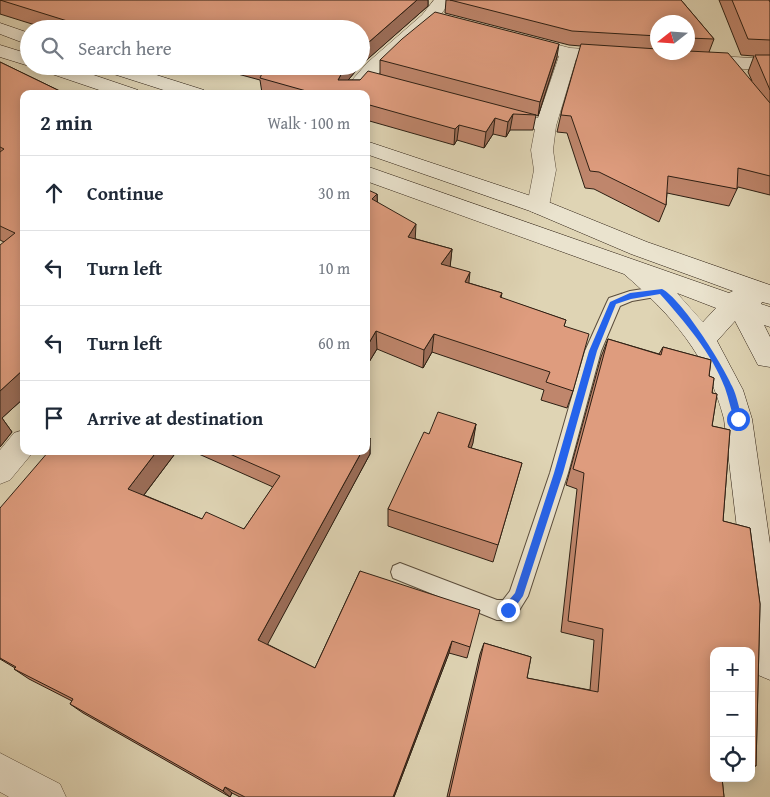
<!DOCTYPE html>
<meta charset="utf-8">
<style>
body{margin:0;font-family:"Gentium Book Plus",serif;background:#f2f2f3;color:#1f2937}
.controls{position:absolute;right:15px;bottom:15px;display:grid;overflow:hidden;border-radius:10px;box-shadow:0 2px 12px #0003}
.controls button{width:45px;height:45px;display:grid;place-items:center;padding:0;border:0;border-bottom:1px solid #e0e1e3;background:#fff;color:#1f2937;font:25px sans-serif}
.compass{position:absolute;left:650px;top:15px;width:45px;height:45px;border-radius:50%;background:#fff;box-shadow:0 2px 12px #0003;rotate:253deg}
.stop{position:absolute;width:15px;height:15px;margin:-11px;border:4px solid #2563eb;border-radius:50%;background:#fff}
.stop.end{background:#2563eb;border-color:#fff;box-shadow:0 1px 5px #0008}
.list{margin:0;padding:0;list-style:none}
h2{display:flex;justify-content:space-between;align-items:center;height:65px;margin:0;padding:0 20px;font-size:21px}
h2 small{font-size:16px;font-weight:400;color:#747a83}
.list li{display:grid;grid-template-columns:32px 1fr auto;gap:15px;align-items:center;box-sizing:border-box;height:75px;padding:0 20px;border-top:1px solid #e0e1e3}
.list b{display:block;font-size:19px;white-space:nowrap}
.list em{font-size:16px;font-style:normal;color:#747a83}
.icon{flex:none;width:28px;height:28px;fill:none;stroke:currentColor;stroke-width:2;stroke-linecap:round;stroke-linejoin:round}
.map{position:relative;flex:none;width:770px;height:797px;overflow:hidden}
.search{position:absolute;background:#fff;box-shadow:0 2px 12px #0003;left:20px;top:20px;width:350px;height:55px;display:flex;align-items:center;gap:12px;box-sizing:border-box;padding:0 18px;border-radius:28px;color:#747a83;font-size:19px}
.panel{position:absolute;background:#fff;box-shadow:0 2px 12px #0003;left:20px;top:90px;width:350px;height:365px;border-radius:10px}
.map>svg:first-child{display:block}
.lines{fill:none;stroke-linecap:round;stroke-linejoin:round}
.lane-casing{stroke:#5a4c3b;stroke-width:2}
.street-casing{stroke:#5a4c3b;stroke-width:1}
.secondary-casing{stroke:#2d1f13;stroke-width:1}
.lane{fill:#eae3ce;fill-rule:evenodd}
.street{fill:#eae3ce;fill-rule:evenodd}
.secondary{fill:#eae3ce;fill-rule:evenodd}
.wall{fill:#bf866c;stroke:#2d1f13;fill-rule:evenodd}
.shaded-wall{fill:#9b6d58;stroke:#2d1f13}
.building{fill:#de9c7e;stroke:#2d1f13}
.route{fill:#2563eb}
</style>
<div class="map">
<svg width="770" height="797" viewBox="0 0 770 797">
<rect width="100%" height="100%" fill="#dfd4b4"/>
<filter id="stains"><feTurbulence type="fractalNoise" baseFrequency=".004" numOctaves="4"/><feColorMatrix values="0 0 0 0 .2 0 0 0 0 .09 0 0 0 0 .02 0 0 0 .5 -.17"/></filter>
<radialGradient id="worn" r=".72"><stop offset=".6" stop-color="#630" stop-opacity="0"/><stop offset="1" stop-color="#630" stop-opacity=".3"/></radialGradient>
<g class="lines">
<g class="lane-casing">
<path id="lane" d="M 662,286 L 667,287 L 669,291 L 667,295 L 632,301 L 620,306 L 601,351 L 568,473 L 528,596 L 515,617 L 508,620 L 497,620 L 393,578 L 391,572 L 393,566 L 400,563 L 497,600 L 503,600 L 510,591 L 550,473 L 585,351 L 607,302 L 609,298 L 630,291 Z"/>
</g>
<g class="street-casing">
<path id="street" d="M 434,0 L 452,0 L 434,23 L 392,59 L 360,94 L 340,94 L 367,63 L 422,15 Z
M 521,35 L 570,48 L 616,51 L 623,53 L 625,57 L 623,61 L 616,63 L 576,59 L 556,126 L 553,150 L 556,170 L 549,206 L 546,211 L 538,214 L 530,211 L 527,206 L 534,170 L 531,150 L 535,129 L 490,117 L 487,113 L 490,109 L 497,107 L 538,118 L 559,56 L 515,44 L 512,40 L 515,36 Z
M 699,55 L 770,59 L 770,71 L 692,65 L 690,61 L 692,57 Z
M 24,430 L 24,451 L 34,451 L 10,480 L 0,484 L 0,450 L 14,433 Z
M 0,753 L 60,784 L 66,797 L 9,797 L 0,792 Z"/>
</g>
<g class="secondary-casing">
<path id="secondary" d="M 0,23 L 29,33 L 29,45 L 0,34 Z
M 0,45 L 29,54 L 29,66 L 0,57 Z
M 38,66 L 67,66 L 138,90 L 141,94 L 111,94 L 40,70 Z
M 99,66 L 128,66 L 204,90 L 207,94 L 176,94 L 101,70 Z
M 366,141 L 546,201 L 647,242 L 770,285 L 770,304 L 762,302 L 761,304 L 770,307 L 770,327 L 764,325 L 770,337 L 770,367 L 758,365 L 735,321 L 717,341 L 743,390 L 752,419 L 770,544 L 770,680 L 758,675 L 753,663 L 724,419 C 708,356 672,315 624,274 L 366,181 L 366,166 L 729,293 L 733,291 L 631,254 L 530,211 L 366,154 ZM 677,293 L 716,308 L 703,322 Z"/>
</g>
<use href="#lane" class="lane"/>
<use href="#street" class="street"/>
<use href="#secondary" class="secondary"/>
</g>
<path class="wall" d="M 0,0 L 428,0 L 428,6 L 364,62 L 361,29 L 48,29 L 0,14 Z
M 446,0 L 681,0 L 714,39 L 709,52 L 752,81 L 748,72 L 754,56 L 741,55 L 719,0 L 769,0 L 770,2 L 770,195 L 738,187 L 737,189 L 729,206 L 667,193 L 666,205 L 659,222 L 594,189 L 585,188 L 567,133 L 557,132 L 562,110 L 581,46 L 569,45 L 445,13 ZM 658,22 L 688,22 L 688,52 L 658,52 Z
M 557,57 L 538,116 L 536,115 L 533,130 L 510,130 L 506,137 L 493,134 L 484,148 L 457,140 L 454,145 L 366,120 L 366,94 L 264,94 L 262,93 L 260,80 L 208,66 L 360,66 L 348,80 L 360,80 L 380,74 L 380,60 Z
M 0,62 L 66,94 L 24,398 L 2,418 L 12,432 L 0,447 L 4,242 L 0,240 Z
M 377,194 L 377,202 L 416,239 L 452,249 L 450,266 L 469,283 L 502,293 L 501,298 L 566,320 L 564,326 L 573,391 L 567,408 L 541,400 L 544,390 L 432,352 L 423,368 L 377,349 L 366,367 Z
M 608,339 L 659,354 L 663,347 L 711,360 L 709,376 L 714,378 L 712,393 L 717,394 L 712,426 L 730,430 L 723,521 L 750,528 L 760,604 L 756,766 L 751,768 L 751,651 L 714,651 L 714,778 L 722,778 L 724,797 L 447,797 L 480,654 L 484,643 L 531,657 L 527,678 L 590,690 L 594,640 L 561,632 L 577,489 L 566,485 L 601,357 Z
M 476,424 L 471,448 L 522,463 L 493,562 L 388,526 L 388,509 L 429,434 Z
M 370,438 L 370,454 L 267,644 L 315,668 L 360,571 L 470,647 L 467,658 L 449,653 L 394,797 L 240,797 L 232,793 L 230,797 L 83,713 L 70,704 L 72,701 L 29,679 L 14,669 L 15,668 L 0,659 L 0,508 L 177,451 L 144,495 L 202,519 L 244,529 L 273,487 L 192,451 L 366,451 Z"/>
<path class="shaded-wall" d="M 417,0 L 428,0 L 428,6 L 361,65 L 361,49 Z
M 559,44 L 557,57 L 538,116 L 540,102 Z
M 346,66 L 360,66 L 344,85 L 338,80 L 344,69 Z
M 513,114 L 510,130 L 506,137 L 508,122 Z
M 495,118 L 493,134 L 484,148 L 486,132 Z
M 459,125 L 457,140 L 454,145 L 455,129 Z
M 377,194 L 378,213 L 372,199 Z
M 416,224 L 415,243 L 408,237 Z
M 452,249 L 450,268 L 441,264 Z
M 470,272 L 468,291 L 465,282 Z
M 376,331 L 377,349 L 366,367 L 366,348 Z
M 434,334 L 432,352 L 423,368 L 424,350 Z
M 24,369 L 24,398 L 2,418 L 12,432 L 0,447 L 0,391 Z
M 476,424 L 473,443 L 465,466 L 468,447 Z
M 370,438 L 370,454 L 264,651 L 258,640 L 362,451 L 366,451 L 366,444 Z
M 157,451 L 177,451 L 137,504 L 128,489 Z
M 452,641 L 449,653 L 394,797 L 393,797 Z
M 225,787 L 232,793 L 230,797 L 223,791 Z"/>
<path class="building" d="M 0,0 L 417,0 L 361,49 L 361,29 L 93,29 Z
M 450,0 L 681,0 L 714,39 L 688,38 L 688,22 L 658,22 L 658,36 L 572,31 Z
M 732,0 L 769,0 L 770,2 L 770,40 L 748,39 Z
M 435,12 L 559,44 L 540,102 L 380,60 L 402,39 Z
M 581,44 L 658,49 L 658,52 L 688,52 L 688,51 L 728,53 L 770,103 L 770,176 L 738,168 L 737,189 L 668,176 L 666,205 L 599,172 L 590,171 L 571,116 L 561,115 L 562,110 Z
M 755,55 L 770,55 L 770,90 Z
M 0,62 L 66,94 L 24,94 L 24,369 L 0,391 L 0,245 L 15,233 L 0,226 L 0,152 L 4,149 L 0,147 Z
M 264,66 L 346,66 L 344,69 L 338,80 L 360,80 L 368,71 L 536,115 L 513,114 L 508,122 L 495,118 L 486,132 L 459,125 L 455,129 L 366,104 L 366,94 L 329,94 L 325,93 L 324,94 L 317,94 L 260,78 L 265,67 Z
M 366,189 L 377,194 L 372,199 L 416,224 L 408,237 L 452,249 L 441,264 L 470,272 L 465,282 L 502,293 L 500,297 L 566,320 L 564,326 L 589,334 L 573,391 L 546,382 L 550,372 L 434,334 L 424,350 L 376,331 L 366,348 Z
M 608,339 L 661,355 L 663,347 L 711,360 L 709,376 L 714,378 L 712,393 L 717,394 L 712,426 L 730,430 L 723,521 L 750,528 L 760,604 L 756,766 L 751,764 L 751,651 L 714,651 L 714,778 L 722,778 L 724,797 L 449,797 L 484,643 L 531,657 L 527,678 L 598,692 L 603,629 L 568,621 L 584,473 L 573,469 Z
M 438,412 L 476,424 L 468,447 L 522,463 L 498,545 L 388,509 L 424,432 L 429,434 Z
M 366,436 L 370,438 L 366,444 Z
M 49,451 L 157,451 L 128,489 L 202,519 L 206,512 L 244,529 L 280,476 L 223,451 L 362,451 L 258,640 L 315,668 L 360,571 L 480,610 L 470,647 L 452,641 L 393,797 L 245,797 L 225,787 L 223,791 L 70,704 L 73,699 L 14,669 L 16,667 L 0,658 L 0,508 Z"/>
<path class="route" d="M 662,289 C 681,298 723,365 732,386 C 737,396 739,408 742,419 L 738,423 L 735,422 C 731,411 729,399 725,388 C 712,353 684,321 660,294 L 631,299 L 616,304 L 597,351 L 563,473 L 523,596 L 511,613 L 504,613 L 504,606 L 515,593 L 554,473 L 589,351 L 610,302 L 630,293 Z"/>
<rect width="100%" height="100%" filter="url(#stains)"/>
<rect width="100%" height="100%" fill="url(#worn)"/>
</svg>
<div class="controls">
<button>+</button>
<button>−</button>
<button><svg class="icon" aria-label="locate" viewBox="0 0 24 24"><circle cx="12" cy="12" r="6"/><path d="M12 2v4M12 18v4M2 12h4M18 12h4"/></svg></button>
</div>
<svg class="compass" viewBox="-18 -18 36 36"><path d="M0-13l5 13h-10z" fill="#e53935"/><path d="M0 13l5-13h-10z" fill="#747a83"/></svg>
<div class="stop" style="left:738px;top:419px"></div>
<div class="stop end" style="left:508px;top:610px"></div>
<div class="search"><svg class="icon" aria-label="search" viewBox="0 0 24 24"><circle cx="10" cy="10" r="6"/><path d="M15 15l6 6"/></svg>Search here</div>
<section class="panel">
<h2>2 min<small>Walk · 100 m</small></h2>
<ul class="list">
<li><svg class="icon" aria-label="ahead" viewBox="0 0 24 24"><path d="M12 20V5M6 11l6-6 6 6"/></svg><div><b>Continue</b></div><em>30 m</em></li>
<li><svg class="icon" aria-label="left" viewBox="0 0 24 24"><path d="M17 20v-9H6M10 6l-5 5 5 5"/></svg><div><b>Turn left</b></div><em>10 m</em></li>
<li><svg class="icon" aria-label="left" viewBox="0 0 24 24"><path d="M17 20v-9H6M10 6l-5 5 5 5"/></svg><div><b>Turn left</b></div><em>60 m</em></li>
<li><svg class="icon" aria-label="arrive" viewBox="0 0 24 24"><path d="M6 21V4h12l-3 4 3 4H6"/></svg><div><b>Arrive at destination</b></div></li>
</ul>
</section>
</div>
